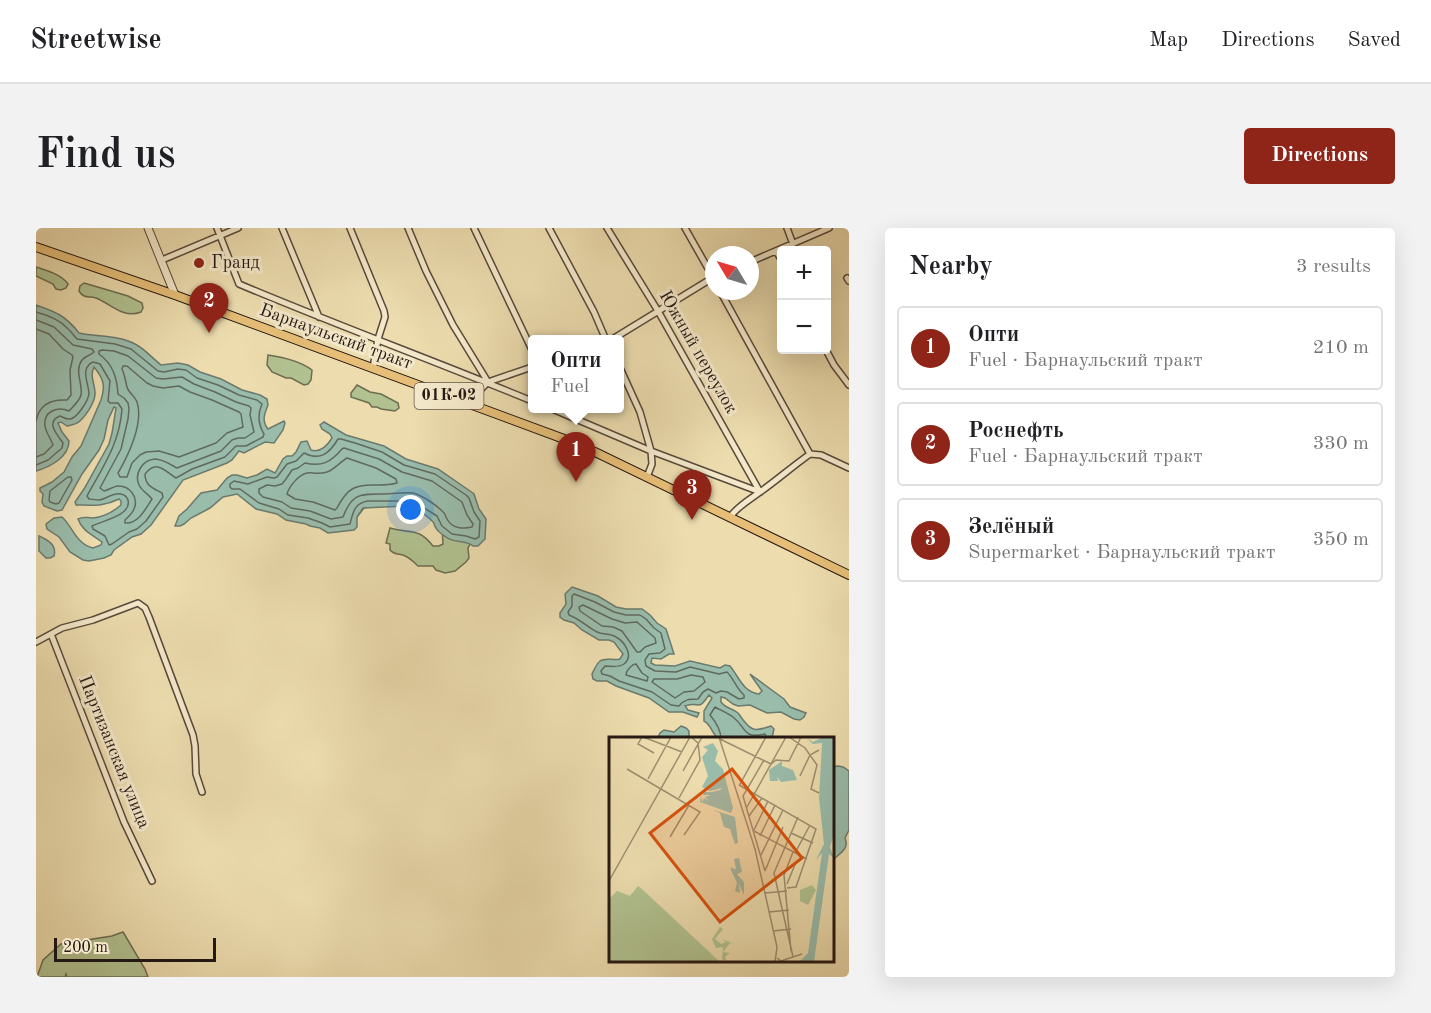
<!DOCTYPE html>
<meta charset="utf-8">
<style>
body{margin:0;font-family:"Old Standard TT",serif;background:#f2f2f2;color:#202124}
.controls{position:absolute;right:18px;top:18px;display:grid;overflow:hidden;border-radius:6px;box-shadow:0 6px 24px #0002}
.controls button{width:54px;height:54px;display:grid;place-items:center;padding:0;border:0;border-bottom:2px solid #e0e0e0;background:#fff;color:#202124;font:30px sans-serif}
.compass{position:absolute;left:669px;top:18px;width:54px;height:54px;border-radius:50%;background:#fff;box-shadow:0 6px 24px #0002;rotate:308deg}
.scale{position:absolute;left:18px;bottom:15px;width:162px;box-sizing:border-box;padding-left:6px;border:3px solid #261813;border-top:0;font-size:16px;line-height:21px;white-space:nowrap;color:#261813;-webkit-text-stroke:4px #f3e8ca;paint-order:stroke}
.you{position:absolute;left:375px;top:282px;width:21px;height:21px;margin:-15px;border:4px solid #fff;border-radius:50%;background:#1a73e8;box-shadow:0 0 0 9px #1a73e833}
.badge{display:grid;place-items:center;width:39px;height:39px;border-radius:50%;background:#8f2418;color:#fff;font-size:20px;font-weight:700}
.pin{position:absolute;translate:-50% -50px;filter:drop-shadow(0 2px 3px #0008)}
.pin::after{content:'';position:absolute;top:32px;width:21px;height:18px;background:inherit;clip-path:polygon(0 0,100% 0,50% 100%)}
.popup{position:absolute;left:492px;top:107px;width:96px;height:78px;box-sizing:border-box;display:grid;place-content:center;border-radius:6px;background:#fff;filter:drop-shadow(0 2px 4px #0005);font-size:20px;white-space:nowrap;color:#757577}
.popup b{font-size:22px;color:#202124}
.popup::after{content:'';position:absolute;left:50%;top:100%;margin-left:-12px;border:12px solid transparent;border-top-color:#fff}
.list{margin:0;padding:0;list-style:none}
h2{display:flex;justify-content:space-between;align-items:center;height:78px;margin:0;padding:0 24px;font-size:26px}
h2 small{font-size:20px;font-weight:400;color:#757577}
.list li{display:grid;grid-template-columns:39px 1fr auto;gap:18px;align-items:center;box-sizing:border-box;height:84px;margin:0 12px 12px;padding:0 12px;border:2px solid #e0e0e0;border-radius:6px}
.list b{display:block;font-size:22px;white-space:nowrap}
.list p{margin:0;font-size:20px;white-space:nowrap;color:#757577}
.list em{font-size:20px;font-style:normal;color:#757577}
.map{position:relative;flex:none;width:813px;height:749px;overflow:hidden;border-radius:6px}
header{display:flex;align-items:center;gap:36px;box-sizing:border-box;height:84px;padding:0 30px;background:#fff;border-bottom:2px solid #e0e0e0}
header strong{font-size:28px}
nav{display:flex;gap:33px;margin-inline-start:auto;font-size:21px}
.intro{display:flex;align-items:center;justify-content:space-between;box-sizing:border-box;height:144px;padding:0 36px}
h1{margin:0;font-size:42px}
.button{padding:15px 27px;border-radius:6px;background:#8f2418;color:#fff;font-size:21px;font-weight:700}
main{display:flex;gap:36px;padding:0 36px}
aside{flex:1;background:#fff;border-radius:6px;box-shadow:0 6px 24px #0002}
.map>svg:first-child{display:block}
.green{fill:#b1c290;stroke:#6c6d52;stroke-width:1.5}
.water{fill:#99bcab;stroke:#6b7a6e;stroke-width:1.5}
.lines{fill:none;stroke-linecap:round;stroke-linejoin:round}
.shore{stroke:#606a5f;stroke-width:1.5}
.minor-casing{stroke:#58493a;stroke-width:8}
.tertiary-casing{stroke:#58493a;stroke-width:9}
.primary-casing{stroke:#261813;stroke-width:10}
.minor{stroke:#f3e8ca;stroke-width:5}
.tertiary{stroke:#f3e8ca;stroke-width:7}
.primary{stroke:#e6be77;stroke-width:8}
.poi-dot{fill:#8f2418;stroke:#f3e8ca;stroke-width:2}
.labels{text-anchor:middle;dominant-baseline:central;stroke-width:6;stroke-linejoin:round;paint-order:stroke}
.shield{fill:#f3e8ca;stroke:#64564a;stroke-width:1.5}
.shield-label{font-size:16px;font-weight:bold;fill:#261813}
.poi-label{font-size:18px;fill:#261813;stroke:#f3e8ca;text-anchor:start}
.street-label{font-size:18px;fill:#261813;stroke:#f3e8ca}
.inset-road{fill:none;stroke:#9d8e70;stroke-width:1.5}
.view{fill:#d5520d;fill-opacity:0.15;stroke:#d5520d;stroke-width:3}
.inset-edge{fill:none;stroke:#261813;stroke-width:3}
</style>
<header>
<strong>Streetwise</strong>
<nav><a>Map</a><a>Directions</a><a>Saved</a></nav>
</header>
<div class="intro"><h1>Find us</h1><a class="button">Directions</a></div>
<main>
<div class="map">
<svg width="813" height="749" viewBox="0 0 813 749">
<rect width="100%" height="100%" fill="#ecdcae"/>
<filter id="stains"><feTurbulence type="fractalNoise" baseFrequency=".00333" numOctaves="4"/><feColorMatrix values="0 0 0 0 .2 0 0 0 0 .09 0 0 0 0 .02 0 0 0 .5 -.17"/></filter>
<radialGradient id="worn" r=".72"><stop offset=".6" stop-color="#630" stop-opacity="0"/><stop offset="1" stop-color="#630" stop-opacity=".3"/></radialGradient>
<path class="green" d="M 0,39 C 11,43 25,46 32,56 L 30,60 L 25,62 L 20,61 L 17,56 L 0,48 Z
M 48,55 L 92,68 L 106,75 L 107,80 L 105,84 C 87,91 75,76 60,70 C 52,68 48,71 43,63 L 44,58 Z
M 232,127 C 246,129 264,133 276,142 L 275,152 L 272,156 L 268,157 L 255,150 L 250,150 L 236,144 L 231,137 Z
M 321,157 L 334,164 L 345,166 L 362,175 L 363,180 L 359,183 L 345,181 L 341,179 L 336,179 L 333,175 L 315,169 L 315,165 Z
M 304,240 L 439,307 L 432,320 L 433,330 L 430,334 L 419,343 L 409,345 L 400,342 L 397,338 L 382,338 C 378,334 373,329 367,327 C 361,325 358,327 354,322 L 354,316 L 350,315 L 354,300 C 375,306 382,299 397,318 L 403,318 L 407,316 L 406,300 L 388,283 L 374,281 L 366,275 L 332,279 L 328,280 L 321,289 Z
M 87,704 L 109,741 L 112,749 L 31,749 L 30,746 L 29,749 L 1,749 L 7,732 L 25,716 L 76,708 Z"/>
<path class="water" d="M 0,77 C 20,84 30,88 43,105 C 61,109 83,107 99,116 C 109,121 116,130 125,137 L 142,135 L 152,137 L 164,144 L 185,151 L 206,162 L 224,167 L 231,171 L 232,177 C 229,185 225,192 232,201 L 248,193 L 249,195 L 247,202 L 238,215 L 229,214 L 208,225 L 203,223 L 196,232 L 191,235 L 147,252 L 115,297 L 105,306 L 96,309 L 78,322 L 75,327 L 68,330 L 53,333 L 47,332 L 34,324 L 23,309 L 11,301 L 10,296 L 18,290 L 26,289 C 37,299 40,316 57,320 L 65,317 L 66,314 C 57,307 46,303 42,291 C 48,288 50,290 57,290 C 67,289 77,284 85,277 L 85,273 L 83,271 C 67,279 56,277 40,277 L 39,274 L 48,261 L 73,216 L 76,205 L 80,180 L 78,179 L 72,192 L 68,211 L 63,222 L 46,246 L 26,282 L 21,283 L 8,278 L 6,274 L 7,266 L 4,263 L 4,260 L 16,254 L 28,244 L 36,229 L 45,218 L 65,172 C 70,157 67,150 58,139 C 53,149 60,158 59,167 C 58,176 48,191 41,195 C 38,197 34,197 31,198 L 25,194 L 22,195 L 26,204 L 33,213 C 33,229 14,239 0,243 Z
M 288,194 L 310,207 L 348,218 L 370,231 L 402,241 L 434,263 L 438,266 L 443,281 L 450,291 L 449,311 L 442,318 L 437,318 C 429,311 419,316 410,309 C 407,307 402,304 400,300 C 396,294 400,296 395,292 C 389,286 378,279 370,278 L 327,280 L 321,289 L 321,299 L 318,302 L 292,305 L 284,300 L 274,298 L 270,296 L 250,292 L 241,286 L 220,281 L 201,266 L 187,269 L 174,280 L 155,290 L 148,296 L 144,298 L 139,298 L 143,288 L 151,281 L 165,265 L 181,262 L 191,250 L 196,247 L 201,247 L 211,250 L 221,247 L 231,241 L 239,245 L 247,231 L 251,228 L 256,228 L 260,224 L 265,214 L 271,213 L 275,222 C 284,225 291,218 296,210 L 294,206 L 286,201 L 284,197 Z
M 3,308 C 12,312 21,317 18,328 L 14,330 L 10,330 L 3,323 Z
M 536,359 L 562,368 L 580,379 L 590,381 L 606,381 L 614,387 L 621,395 L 630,401 L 638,426 L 633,426 L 625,431 L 616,430 L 615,435 L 619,437 L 639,438 L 654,433 L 684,440 L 689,437 L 694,438 C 703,449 707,464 723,466 L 726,463 L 714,446 L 748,471 L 754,479 L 770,485 L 768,489 L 764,492 L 758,491 L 745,484 L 731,485 L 714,477 L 702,478 L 697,476 L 689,470 L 685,469 L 685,474 C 689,480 696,480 702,485 C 704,487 706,491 708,493 C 717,505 722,502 735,498 L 738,501 L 736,510 L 725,510 L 722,508 L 717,510 L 682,510 C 675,505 676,497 668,493 L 668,483 L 676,470 L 673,467 C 661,484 665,473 649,478 L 652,482 L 663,485 L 661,489 L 647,484 L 633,484 L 613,470 L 580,458 L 571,453 L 561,453 L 557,451 L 556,446 C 558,442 561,435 564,433 C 570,429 578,433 584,431 L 587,426 L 578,414 L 573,412 L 563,412 L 546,402 L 538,395 L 528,392 L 524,389 L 524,385 L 530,376 L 529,366 Z
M 645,498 L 650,500 L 653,503 L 653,508 L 650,510 L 622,510 L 624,505 L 628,502 L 638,504 Z
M 802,538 L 807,539 L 813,543 L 813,602 L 809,610 C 813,620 806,624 799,630 L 796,630 L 796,539 Z"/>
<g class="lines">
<path class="shore" d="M 0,84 C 11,87 23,91 31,100 C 35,103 37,107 41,111 L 79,116 L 95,121 L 122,143 L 128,144 L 142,141 L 150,142 L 161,150 L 182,157 L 203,167 L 221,172 L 226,176 C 221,187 222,196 228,206 L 227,209 L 210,218 L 200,218 L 189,229 L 156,241 L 140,250 C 129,243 121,231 109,246 C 109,258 117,260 126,265 L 127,269 L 110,293 L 101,301 L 93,304 L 76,316 L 73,317 L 69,308 L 57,301 L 56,298 C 65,293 96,288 92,272 C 91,269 89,267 85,266 C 78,264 70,271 63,272 C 61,272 54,271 53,271 L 51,268 C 67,239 84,214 86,181 L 82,175 L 74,175 L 72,173 L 74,153 L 64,136 L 57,134 C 44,140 52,154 53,165 C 53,172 40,192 33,191 C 29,191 27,189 24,188 C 9,194 21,206 27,215 L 26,220 L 12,232 L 0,237
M 0,92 L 18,99 L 37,117 L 56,121 L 58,124 C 55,127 49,128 46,132 C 38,143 47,155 45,167 C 44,172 37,179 33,183 C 22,178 7,183 9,198 C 10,205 15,211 17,217 L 8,226 L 0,229
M 0,101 L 13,106 L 27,121 L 36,127 L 37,129 L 34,142 L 35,167 L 31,172 C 15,171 3,177 0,193
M 66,122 L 78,123 L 92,128 L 120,150 L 127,151 L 146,149 L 158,156 L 179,164 L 200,174 L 213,178 L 215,180 L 214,187 L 218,204 L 209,210 L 202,210 L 196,212 L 185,223 L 141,240 C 135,237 127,231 119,231 C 106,232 98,246 103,257 C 106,263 112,266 116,271 C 109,282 102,296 89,295 L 89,292 C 92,289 96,286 98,281 C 103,270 94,257 81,258 C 77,259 72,262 68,263 L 64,260 L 85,221 L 92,191 L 93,181 L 92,175 L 88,170 L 82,166 C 81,150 77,136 63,126 L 63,123 Z
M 87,138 L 91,138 L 111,155 L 117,158 L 127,160 L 143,158 L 154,164 L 176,172 L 203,184 L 205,186 L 207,199 L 191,205 L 180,215 L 143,229 L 123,223 L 110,224 L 104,227 L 96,235 L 91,249 L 84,249 L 82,245 C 92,228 108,195 101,174 C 99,168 92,164 91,159 C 89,152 89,147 86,141 Z
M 302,211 L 305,211 L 319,215 L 346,224 L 368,237 L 399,246 L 430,267 L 433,270 L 438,284 L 444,293 L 443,309 L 439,311 L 430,308 L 416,306 L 406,298 L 401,288 L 377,273 L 332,273 C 318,275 317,285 314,296 L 294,299 L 286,295 L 272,290 L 252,287 L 243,281 L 223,275 L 204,261 L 196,261 L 194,259 L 194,256 L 198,253 L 212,256 L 231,249 L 238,250 L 241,249 L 251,236 L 260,233 L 268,225 C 284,233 293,226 302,211 Z
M 308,220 L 343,231 L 366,244 L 396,253 L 426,274 L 431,287 L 437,296 L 436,299 C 428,301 416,301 411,291 C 407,284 412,289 406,283 C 399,276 387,268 377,265 C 367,264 358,266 348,266 C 324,266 316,265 307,289 L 295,291 L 274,283 L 255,280 L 246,274 L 227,269 L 223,265 L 223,261 L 231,257 L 239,258 L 246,256 L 250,251 L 256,242 L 262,240 L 269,235 C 286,239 295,234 306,221 Z
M 311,230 L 340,240 L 360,251 L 361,255 C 354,257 348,257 341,257 C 318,256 311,261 301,280 L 299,282 L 277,274 L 259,271 L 251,266 C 253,259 262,247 271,245 C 277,244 281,247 291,244 C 299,241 304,234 311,230 Z
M 32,249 L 35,249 L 36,252 L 23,275 L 20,276 L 14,274 L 13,272 L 14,263 Z
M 538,366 L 559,374 L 578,384 L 590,387 L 604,387 L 610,391 L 618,400 L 625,405 L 629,421 L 624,425 L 613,426 L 609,432 L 610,438 L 619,443 L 640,444 L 654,439 L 683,446 L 691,444 C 698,451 700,460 708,467 L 708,470 L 703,471 L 691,464 L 685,463 L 680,465 L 672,461 L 667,464 L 662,471 C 653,471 649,471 643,478 L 635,477 L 616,464 L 583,453 L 574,448 L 566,446 L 565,443 L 569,438 C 575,438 582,440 588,436 C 598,428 589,414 580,409 C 574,405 567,407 561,404 C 551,399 544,391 533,387 L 532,384 L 536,378 L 536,368 Z
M 547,377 L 576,391 L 589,395 L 601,394 L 619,410 L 620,415 L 609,419 L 604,424 L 601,424 L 586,403 L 577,399 L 566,398 L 544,383 L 543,379 Z
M 600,436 L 606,445 L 612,449 L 611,453 L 590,447 C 590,443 596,436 600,436 Z
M 655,447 L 667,449 L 669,454 L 658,463 L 648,464 L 639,470 L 616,454 L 618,451 L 641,451 Z
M 685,511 C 685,502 679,493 674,487 L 679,479 C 684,482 692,485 697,489 C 711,500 706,511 729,506 L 731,511"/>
<g class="minor-casing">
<path id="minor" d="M 181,0 L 203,56 C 300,97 399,133 496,173
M 246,0 L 283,89
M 314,0 L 348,83 L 349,89 L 342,111 L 337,140
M 372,0 L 390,43 L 417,97 L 452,154
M 438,0 L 496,122
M 513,0 L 558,84 L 570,112
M 571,0 L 622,83 L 724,264
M 649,0 L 678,51
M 751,0 L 757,16
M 740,23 L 746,33
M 126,32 L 202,0
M 714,34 L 793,0
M 811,50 L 813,53
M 684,63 L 774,226 L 785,227 L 813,240
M 575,112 L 678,49
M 790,122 L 798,137 L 813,157
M 584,140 L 604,184 L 615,223 L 616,236 L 611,249
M 432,175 L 452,154 L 496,139
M 514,180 L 615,223 L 724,264
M 694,289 C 702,278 713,272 724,264 C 741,252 757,238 774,226
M 15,406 L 88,594 L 116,653
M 0,414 L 26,400 L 57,392 L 102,375 L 109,380 L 113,389 L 157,507 L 159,518 L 160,546 L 166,564"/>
</g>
<g class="tertiary-casing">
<path id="tertiary" d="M 112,0 L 139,67"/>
</g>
<g class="primary-casing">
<path id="primary" d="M 0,19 L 139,67 L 528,211 L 559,224 L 813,347"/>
</g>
<use href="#minor" class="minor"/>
<use href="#tertiary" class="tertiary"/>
<use href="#primary" class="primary"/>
</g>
<circle class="poi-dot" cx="163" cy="35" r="6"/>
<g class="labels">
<rect class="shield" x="378.5" y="155" width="69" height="26" rx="4.5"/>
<g class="shield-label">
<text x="413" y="168">01К-02</text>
</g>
<g class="poi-label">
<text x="175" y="35">Гранд</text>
</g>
<g class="street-label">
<text transform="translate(300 109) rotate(20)">Барнаульский тракт</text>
<text transform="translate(662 124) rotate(60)">Южный переулок</text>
<text transform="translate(78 524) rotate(68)">Партизанская улица</text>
</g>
</g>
<g transform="translate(573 509)">
<rect width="225" height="225" fill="#ecdcae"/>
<path d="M 203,148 L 207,153 L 199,168 L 191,164 L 191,153 ZM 29,149 L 33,152 L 111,225 L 0,225 L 0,162 L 8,154 L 21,159 ZM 111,190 L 114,192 L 106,202 L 112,207 L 117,205 L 113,202 L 125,207 L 121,206 L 114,215 L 121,216 L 116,220 L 118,225 L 113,222 L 114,210 L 107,211 L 103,202 Z" fill="#b1c290"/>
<path d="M 214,0 L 225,0 L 225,97 L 221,110 L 225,121 L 220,117 L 205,225 L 190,225 L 199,216 L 213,116 L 207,123 L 215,107 L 210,61 L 213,6 L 204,7 L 197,1 L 204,5 ZM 104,6 L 109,14 L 106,24 L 114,32 L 124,71 L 122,76 L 91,65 L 92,58 L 93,65 L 95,61 L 100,64 L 96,60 L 102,58 L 94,58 L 95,55 L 103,55 L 111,53 L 113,51 L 101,54 L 93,50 L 99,39 L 93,20 L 99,13 L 94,10 ZM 173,24 L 173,29 L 184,33 L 188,43 L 172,45 L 168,40 L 169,44 L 161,44 L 160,33 ZM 102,72 L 126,80 L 129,106 L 126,107 L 121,92 L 115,90 L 111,76 ZM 130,121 L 133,135 L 128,137 L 135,145 L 135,158 L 130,147 L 131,156 L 126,154 L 128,146 L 121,131 L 127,132 L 125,122 Z" fill="#99bcab"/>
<path class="inset-road" d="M 33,0 L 29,7 L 45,16M 34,0 L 73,15M 110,0 L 146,112 L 168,210 L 166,225M 180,0 L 196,11 L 208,28 L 202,52 L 210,56M 111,2 L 162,27 L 167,23 L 180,24 L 192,0M 155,23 L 134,59 L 156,134M 18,32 L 91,75 L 75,98M 74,34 L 93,0M 191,39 L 201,18 L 210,13M 39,42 L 62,0M 130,48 L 207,92 L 187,150 L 178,151M 130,49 L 157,0M 70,61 L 91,23 L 89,6 L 82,0M 138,70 L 177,0M 140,79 L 153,61M 145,93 L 159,64M 145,94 L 198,122M 182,96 L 204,106M 151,99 L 166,68M 61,100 L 80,68M 186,116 L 201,88M 152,118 L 174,73M 156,134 L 174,90M 0,144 L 81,0M 178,147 L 187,125M 156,156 L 178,154M 160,175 L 180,173M 164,194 L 182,192M 182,214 L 175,138 L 184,115M 184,220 L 165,136 L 189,80M 168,221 L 172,224 L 193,217"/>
<path class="view" d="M 123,32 L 193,121 L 111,185 L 41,96 Z"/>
<rect width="225" height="225" class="inset-edge"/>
</g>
<rect width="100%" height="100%" filter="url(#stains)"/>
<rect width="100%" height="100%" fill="url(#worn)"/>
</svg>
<div class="controls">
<button>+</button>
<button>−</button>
</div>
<svg class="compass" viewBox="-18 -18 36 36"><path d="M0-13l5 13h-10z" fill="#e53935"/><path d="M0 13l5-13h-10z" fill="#757577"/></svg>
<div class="scale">200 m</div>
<div class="you"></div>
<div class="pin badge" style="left:540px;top:254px">1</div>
<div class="popup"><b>Опти</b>Fuel</div>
<div class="pin badge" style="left:173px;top:105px">2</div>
<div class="pin badge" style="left:656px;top:292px">3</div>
</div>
<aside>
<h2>Nearby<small>3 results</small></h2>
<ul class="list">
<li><span class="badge">1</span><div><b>Опти</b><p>Fuel · Барнаульский тракт</p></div><em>210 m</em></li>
<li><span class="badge">2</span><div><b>Роснефть</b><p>Fuel · Барнаульский тракт</p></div><em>330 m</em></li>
<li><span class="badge">3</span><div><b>Зелёный</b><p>Supermarket · Барнаульский тракт</p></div><em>350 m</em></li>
</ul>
</aside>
</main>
